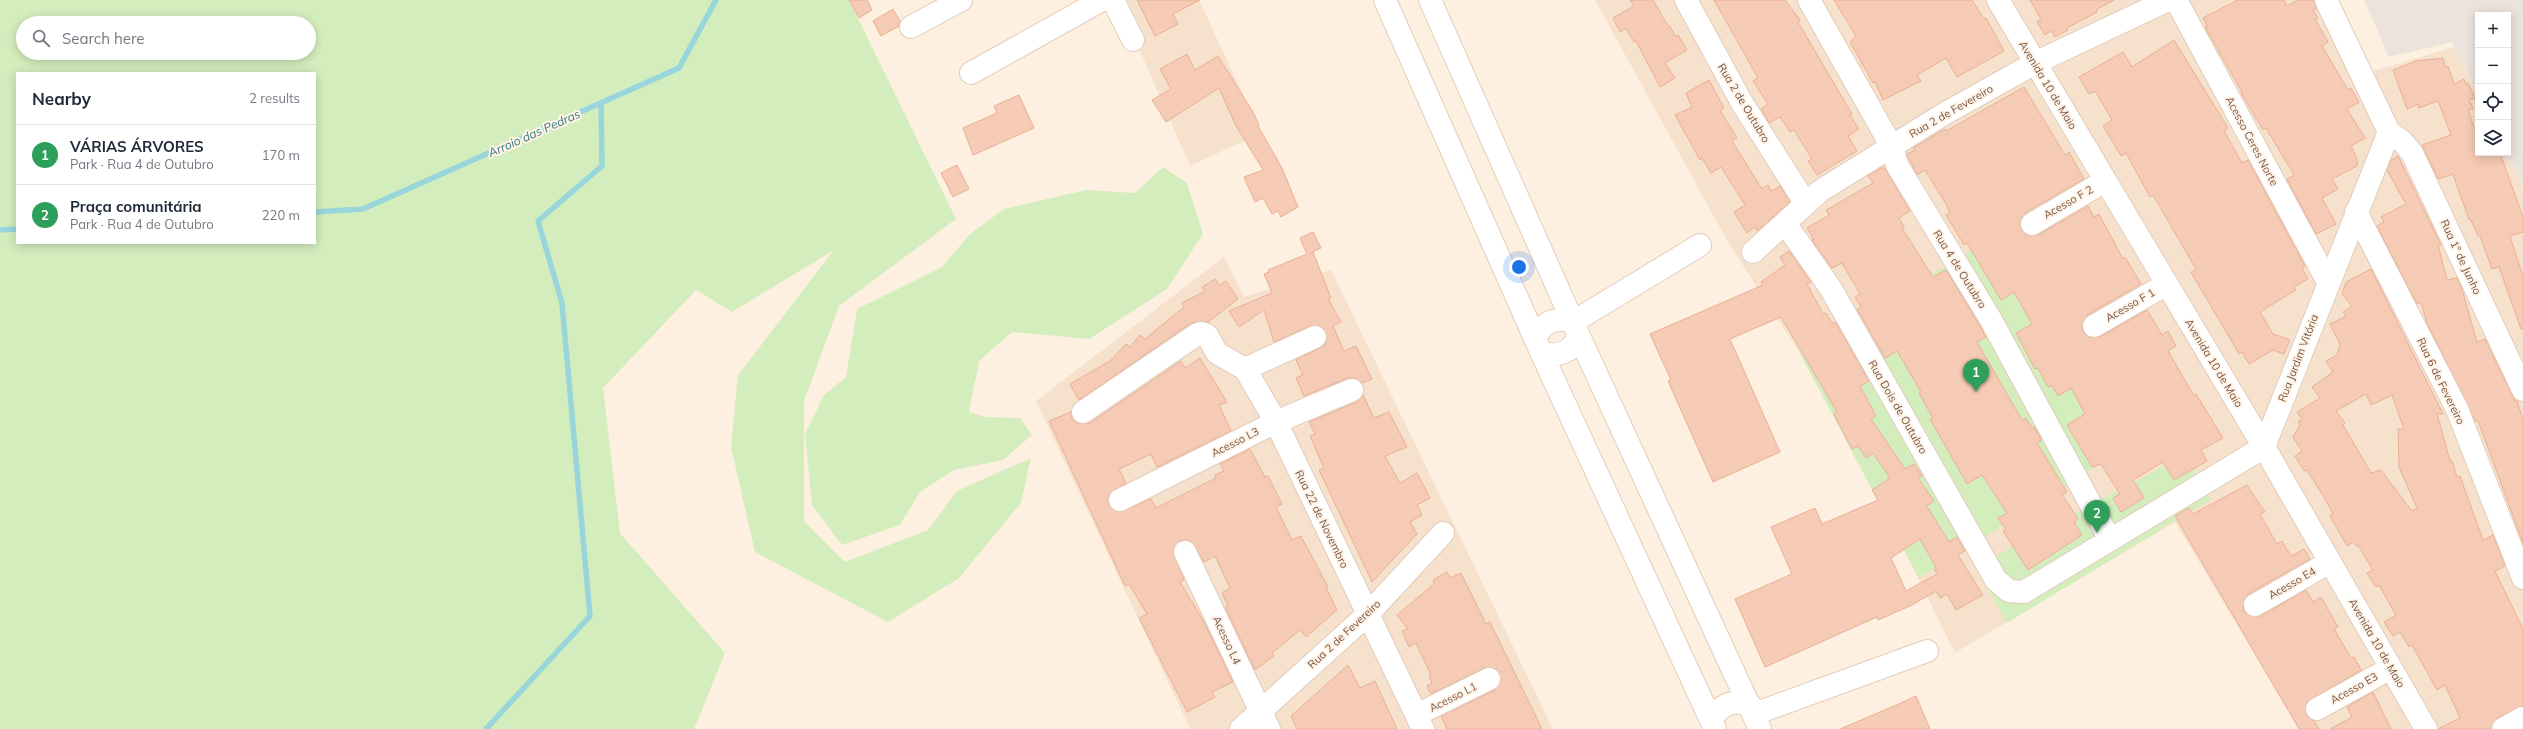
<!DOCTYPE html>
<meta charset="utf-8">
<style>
body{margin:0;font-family:Mulish,sans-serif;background:#f6f6f7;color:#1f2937}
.controls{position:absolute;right:12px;top:12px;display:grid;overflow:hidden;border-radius:0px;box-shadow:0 2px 10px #0003}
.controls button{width:36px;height:36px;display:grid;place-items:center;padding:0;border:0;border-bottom:1px solid #e0e1e3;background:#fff;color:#1f2937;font:20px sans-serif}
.you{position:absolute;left:1519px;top:267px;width:14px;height:14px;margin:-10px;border:3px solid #fff;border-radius:50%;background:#1a73e8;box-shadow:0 0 0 6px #1a73e833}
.badge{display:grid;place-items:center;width:26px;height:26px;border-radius:50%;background:#ea580c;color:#fff;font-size:13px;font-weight:700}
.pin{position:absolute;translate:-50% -33px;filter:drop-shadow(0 1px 2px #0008)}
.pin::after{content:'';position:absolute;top:21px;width:14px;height:12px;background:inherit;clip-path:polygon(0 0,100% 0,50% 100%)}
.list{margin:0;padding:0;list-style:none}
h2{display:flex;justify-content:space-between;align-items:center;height:52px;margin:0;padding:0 16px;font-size:17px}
h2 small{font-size:13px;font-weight:400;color:#747a83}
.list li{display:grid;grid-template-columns:26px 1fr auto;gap:12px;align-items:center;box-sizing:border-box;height:60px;padding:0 16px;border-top:1px solid #e0e1e3}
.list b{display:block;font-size:15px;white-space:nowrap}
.list p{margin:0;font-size:13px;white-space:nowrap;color:#747a83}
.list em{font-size:13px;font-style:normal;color:#747a83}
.icon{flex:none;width:22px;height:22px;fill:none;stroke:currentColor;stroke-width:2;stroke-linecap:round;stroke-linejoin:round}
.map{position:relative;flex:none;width:2523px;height:729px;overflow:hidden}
.search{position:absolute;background:#fff;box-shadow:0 2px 10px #0003;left:16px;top:16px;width:300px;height:44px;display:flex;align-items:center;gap:10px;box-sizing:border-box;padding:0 14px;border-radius:22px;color:#747a83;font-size:15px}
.panel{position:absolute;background:#fff;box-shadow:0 2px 10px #0003;left:16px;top:72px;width:300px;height:172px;border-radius:0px}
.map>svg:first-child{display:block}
.residential{fill:#f6e1cd}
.industrial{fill:#ece3dc}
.green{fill:#d3edbd;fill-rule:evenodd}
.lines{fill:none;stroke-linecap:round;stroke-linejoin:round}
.stream{stroke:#98d6dc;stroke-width:5.5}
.building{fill:#f6cbb5;stroke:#eaaf94;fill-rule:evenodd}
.minor-casing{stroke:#e3ccbb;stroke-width:24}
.minor{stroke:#fff;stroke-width:22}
.labels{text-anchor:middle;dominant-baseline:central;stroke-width:4;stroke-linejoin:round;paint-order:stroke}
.street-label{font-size:11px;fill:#775445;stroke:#fff4e8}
.water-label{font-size:12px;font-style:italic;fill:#37777e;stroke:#fff4e8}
</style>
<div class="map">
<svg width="2523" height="729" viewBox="0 0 2523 729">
<rect width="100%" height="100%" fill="#fef0e0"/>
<path class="residential" d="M 1118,0 L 1199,0 L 1261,133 L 1190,166 Z
M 1595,0 L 2316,0 L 2353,77 L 2454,47 L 2478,96 L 2478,153 L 2506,153 L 2523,188 L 2523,729 L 2300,729 L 2175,522 L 1955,653 L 1829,398 L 1729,244 Z
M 1224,257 L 1244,297 L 1331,270 L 1553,729 L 1190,729 L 1036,401 Z"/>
<path class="industrial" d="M 2364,0 L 2523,0 L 2523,187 L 2506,153 L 2508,15 L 2478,15 L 2478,95 L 2452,42 L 2389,57 Z"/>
<path class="green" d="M 0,0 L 849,0 L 956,219 L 839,306 L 804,401 L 804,521 L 845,562 L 928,530 L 957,491 L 1031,458 L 1021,503 L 959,578 L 888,622 L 755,552 L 731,447 L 738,375 L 834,250 L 732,312 L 696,290 L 603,388 L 620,533 L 725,653 L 694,729 L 0,729 ZM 23,23 L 309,23 L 309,53 L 23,53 ZM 17,73 L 315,73 L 315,243 L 17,243 Z
M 1163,167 L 1187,183 L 1203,234 L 1167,289 L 1089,339 L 1012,332 L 979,361 L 969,412 L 985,417 L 1020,418 L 1032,435 L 1003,460 L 954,470 L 920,492 L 900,525 L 842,545 L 812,505 L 805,434 L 824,395 L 846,377 L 857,309 L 942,267 L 970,234 L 1004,209 L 1086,190 L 1135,193 Z
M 2038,211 L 2153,431 L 1919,578 L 1799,352 Z
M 2186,454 L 2202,485 L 2211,499 L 2007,623 L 1975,567 Z"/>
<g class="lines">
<path class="stream" d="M 315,212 L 363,209 L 679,68 L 716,0
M 0,230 L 17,229
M 486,729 L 590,616 L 562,303 L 538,221 L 602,166 L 601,103"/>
</g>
<path class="building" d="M 849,0 L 867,0 L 872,10 L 859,18 Z
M 1137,0 L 1200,0 L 1173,14 L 1178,24 L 1155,36 Z
M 1630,0 L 1653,0 L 1668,26 L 1669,25 L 1676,37 L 1678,35 L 1687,50 L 1665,63 L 1675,78 L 1660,87 L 1636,41 L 1634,42 L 1626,28 L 1620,32 L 1613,18 L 1634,6 Z
M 1714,0 L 1785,0 L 1800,20 L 1798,22 L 1852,114 L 1850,115 L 1859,129 L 1848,136 L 1857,151 L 1817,175 L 1808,161 L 1812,159 L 1794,130 L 1790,132 L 1780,117 L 1769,123 L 1761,109 L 1768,104 L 1753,81 L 1758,78 Z
M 1834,0 L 1972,0 L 1984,19 L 1986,18 L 2004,51 L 1957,77 L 1946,58 L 1917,75 L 1921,81 L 1883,100 L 1875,82 L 1873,83 L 1850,42 L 1856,36 Z
M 2030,0 L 2114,0 L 2096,10 L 2097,12 L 2067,28 L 2068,30 L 2055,37 L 2051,31 L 2045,35 L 2037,22 L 2041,19 Z
M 2238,0 L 2284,0 L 2287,6 L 2298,0 L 2314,0 L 2316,9 L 2313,11 L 2318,18 L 2315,19 L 2328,42 L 2322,46 L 2348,90 L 2351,88 L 2359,102 L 2347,109 L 2365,138 L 2351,146 L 2358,161 L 2357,166 L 2332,179 L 2338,189 L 2322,198 L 2336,224 L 2316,234 L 2287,179 L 2294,175 L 2266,128 L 2263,130 L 2241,93 L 2242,92 L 2205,27 L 2207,26 L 2203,18 Z
M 893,9 L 900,21 L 899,26 L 881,36 L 873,21 Z
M 2174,40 L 2228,128 L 2224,131 L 2242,163 L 2248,160 L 2305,266 L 2302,268 L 2308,279 L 2294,287 L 2296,290 L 2260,312 L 2273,334 L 2290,340 L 2284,354 L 2273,350 L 2249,364 L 2242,352 L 2239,354 L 2191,272 L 2196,269 L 2153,195 L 2150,197 L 2126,153 L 2121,156 L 2103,126 L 2112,120 L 2095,91 L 2089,94 L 2079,77 L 2123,52 L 2132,67 Z
M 1187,54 L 1195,70 L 1218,56 L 1253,112 L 1259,125 L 1258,126 L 1282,168 L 1298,207 L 1281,217 L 1278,211 L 1272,214 L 1263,198 L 1255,202 L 1244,177 L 1263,170 L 1235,124 L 1219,88 L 1166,122 L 1152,100 L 1171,89 L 1160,69 Z
M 2443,58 L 2445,67 L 2448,66 L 2454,84 L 2464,79 L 2466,84 L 2468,83 L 2475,98 L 2469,100 L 2473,108 L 2468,110 L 2478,139 L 2478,153 L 2500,153 L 2523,217 L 2523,232 L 2510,236 L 2523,276 L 2523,329 L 2521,329 L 2499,267 L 2492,269 L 2480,236 L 2478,236 L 2471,220 L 2469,220 L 2453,174 L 2438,179 L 2422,145 L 2451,135 L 2438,101 L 2419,108 L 2418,104 L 2407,109 L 2393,70 L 2416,61 Z
M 1709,80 L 1724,108 L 1720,110 L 1737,138 L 1732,141 L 1762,189 L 1768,185 L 1771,191 L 1780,186 L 1790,202 L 1757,231 L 1755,227 L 1747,233 L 1734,212 L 1745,205 L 1721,167 L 1711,173 L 1702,158 L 1700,160 L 1675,115 L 1692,107 L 1686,93 Z
M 2024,87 L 2065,155 L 2069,152 L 2084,179 L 2025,213 L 2021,218 L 2021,230 L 2026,235 L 2038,235 L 2088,206 L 2094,217 L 2099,214 L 2123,259 L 2125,257 L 2141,284 L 2087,315 L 2082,326 L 2083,332 L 2088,337 L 2100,337 L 2147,310 L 2162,335 L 2168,331 L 2176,346 L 2168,351 L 2194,396 L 2196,394 L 2223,438 L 2201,450 L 2207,461 L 2174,480 L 2163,462 L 2133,480 L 2144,498 L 2121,512 L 2113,498 L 2120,494 L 2104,469 L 2101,464 L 2092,467 L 2067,425 L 2085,414 L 2071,388 L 2058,396 L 2052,385 L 2048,387 L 2038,368 L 2035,369 L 2016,333 L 2032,324 L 2014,292 L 2001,300 L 1967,243 L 1964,245 L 1946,215 L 1950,213 L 1946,204 L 1925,170 L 1917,175 L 1907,154 L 1915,150 L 1913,148 L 1945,129 L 1946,131 Z
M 1019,95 L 1034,128 L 973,155 L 963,128 L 997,113 L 994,106 Z
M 2398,156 L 2441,245 L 2438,245 L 2447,280 L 2457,278 L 2461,286 L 2477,342 L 2485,339 L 2515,401 L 2517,401 L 2523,419 L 2523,543 L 2478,421 L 2475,421 L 2427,323 L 2421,302 L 2417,304 L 2377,226 L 2384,222 L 2381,217 L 2406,204 L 2387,170 L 2391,160 Z
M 957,165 L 969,189 L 953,197 L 941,173 Z
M 1881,168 L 1885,168 L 1910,211 L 1899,218 L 1904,227 L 1902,228 L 1933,277 L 1946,270 L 1980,326 L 1986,337 L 1977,342 L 2022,420 L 2026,418 L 2032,428 L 2034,427 L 2042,440 L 2037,443 L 2067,492 L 2062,494 L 2078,519 L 2074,522 L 2082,535 L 2028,570 L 2003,531 L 2006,530 L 1998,518 L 2007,513 L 1982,475 L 1967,484 L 1930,419 L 1933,418 L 1919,393 L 1921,392 L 1897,351 L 1885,358 L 1857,309 L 1861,307 L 1855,297 L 1860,294 L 1842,263 L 1832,268 L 1812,240 L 1814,240 L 1807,228 L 1829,215 L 1826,210 L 1873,183 L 1868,176 Z
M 1313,232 L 1321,248 L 1310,253 L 1313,252 L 1331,298 L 1328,299 L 1341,322 L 1333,326 L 1344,351 L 1356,346 L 1372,379 L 1362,383 L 1354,378 L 1348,378 L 1304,396 L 1296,378 L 1303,375 L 1296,360 L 1325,345 L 1327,338 L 1323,327 L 1310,326 L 1274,342 L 1264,310 L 1239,327 L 1229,311 L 1272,293 L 1264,274 L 1269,272 L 1268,270 L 1307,254 L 1300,238 Z
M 1789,251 L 1811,282 L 1807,284 L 1823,314 L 1826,313 L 1832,323 L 1836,323 L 1869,381 L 1860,386 L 1876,416 L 1871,419 L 1905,469 L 1914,464 L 1922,476 L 1918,478 L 1934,501 L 1927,506 L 1949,542 L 1957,537 L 1965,551 L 1958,555 L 1983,595 L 1956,610 L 1947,594 L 1940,598 L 1936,591 L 1912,605 L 1878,620 L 1877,617 L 1765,667 L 1735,599 L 1792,574 L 1771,527 L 1815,508 L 1822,524 L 1878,500 L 1872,490 L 1890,478 L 1873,453 L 1866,458 L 1858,446 L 1852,449 L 1834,414 L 1837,412 L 1781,317 L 1730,339 L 1780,452 L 1713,482 L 1668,381 L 1671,380 L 1650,334 L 1763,285 L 1761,282 L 1785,265 L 1780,257 ZM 1920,539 L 1936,567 L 1934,568 L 1937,574 L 1906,591 L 1891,558 Z
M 2371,269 L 2443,414 L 2437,414 L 2450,461 L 2452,461 L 2457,477 L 2460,476 L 2483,540 L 2493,535 L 2505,566 L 2495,571 L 2523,629 L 2523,706 L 2497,718 L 2491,729 L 2438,729 L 2460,718 L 2445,685 L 2437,690 L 2412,645 L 2409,647 L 2400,632 L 2393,636 L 2384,622 L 2396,615 L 2379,585 L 2376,587 L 2367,573 L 2373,570 L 2358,545 L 2356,546 L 2353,542 L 2347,546 L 2330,516 L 2333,514 L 2325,499 L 2307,470 L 2304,471 L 2295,456 L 2302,451 L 2293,437 L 2300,425 L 2298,422 L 2302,419 L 2297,412 L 2320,398 L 2312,387 L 2333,372 L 2326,361 L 2337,355 L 2340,344 L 2330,324 L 2346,316 L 2343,312 L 2352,306 L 2342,294 L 2346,282 ZM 2366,394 L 2371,405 L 2392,395 L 2404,429 L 2398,429 L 2399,467 L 2417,508 L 2412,511 L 2381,470 L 2371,473 L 2343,425 L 2345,423 L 2336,411 Z
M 1215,279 L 1219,285 L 1226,281 L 1238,299 L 1208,322 L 1191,323 L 1079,400 L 1070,384 L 1110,361 L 1126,344 L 1130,347 L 1140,335 L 1145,339 L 1184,307 L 1182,303 L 1205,291 L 1202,287 Z
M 1200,358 L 1227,402 L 1219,405 L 1231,431 L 1157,467 L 1151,454 L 1119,469 L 1126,483 L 1110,493 L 1108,500 L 1109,506 L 1120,512 L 1151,499 L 1156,508 L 1216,478 L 1215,475 L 1224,471 L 1220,464 L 1250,449 L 1265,477 L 1268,476 L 1282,504 L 1276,507 L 1292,540 L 1301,536 L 1328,587 L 1326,588 L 1337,610 L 1306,637 L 1300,630 L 1272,653 L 1274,656 L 1255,670 L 1225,607 L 1228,606 L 1222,593 L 1230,588 L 1215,556 L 1204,562 L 1192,542 L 1186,540 L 1179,541 L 1173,551 L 1184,580 L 1180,582 L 1203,620 L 1233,682 L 1212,692 L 1215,697 L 1187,712 L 1139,618 L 1147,614 L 1129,584 L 1125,586 L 1049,421 L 1071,412 L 1072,419 L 1077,423 L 1090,423 L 1181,361 L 1185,368 Z
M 1363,395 L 1374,418 L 1389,412 L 1407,447 L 1385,456 L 1400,483 L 1417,473 L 1430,498 L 1417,505 L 1422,515 L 1410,522 L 1417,534 L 1372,582 L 1319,470 L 1324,468 L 1310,436 L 1315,434 L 1309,422 L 1357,402 Z
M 2247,485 L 2265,512 L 2260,514 L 2277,544 L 2282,541 L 2291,556 L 2304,549 L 2310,559 L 2248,594 L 2243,605 L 2244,612 L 2255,617 L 2261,616 L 2306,590 L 2313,602 L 2321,597 L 2338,627 L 2334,629 L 2351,658 L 2354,657 L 2361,670 L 2307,702 L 2306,715 L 2314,721 L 2319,729 L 2299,729 L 2175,516 L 2189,508 L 2193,514 Z
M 1447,572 L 1450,578 L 1461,573 L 1486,624 L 1490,622 L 1542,729 L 1447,729 L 1441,716 L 1495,690 L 1501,679 L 1496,669 L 1484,668 L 1431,694 L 1427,686 L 1432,683 L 1429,676 L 1431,675 L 1416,643 L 1409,647 L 1402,631 L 1408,629 L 1397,615 L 1434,584 L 1433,580 Z
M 1348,665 L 1360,688 L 1375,681 L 1397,729 L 1297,729 L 1291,716 Z
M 2373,692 L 2391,729 L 2330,729 L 2352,717 L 2347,707 Z
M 1916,696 L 1930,729 L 1840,729 L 1901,703 Z"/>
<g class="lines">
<g class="minor-casing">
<path id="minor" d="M 1113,0 L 1133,40
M 1385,0 L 1541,352 L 1715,729
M 1430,0 L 1579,336 L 1760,729
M 1686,0 L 1742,103 L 1806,204
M 1809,0 L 1892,147 L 1897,165 L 1991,320 L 2110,540
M 1998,0 L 2264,447 L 2426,729
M 2176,0 L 2328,282
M 911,27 L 961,0
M 971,73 L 1102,0
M 2389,132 L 2402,141 L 2412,153 L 2523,390
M 2356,212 L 2457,409 L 2523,578
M 1785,223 L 1831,289 L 1996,580 L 2009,591 L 2024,592 L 2264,447 L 2389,132 L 2326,0
M 2032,224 L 2105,181
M 1753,252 L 1820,191 L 1944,114 L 2035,63 L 2168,0
M 2094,326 L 2167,284
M 1535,339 C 1542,322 1556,316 1573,322 L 1700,245
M 1541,352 C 1558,358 1572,352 1579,336
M 1245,369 L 1315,337
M 1083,412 L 1196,335 L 1201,333 L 1207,335 L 1217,353 L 1245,369 L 1276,422 L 1423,729
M 1120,500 L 1276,422 L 1352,390
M 1185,552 L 1269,729
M 2255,605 L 2330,562
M 2317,709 L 2391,668
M 1754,714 L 1927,651
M 1416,715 L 1489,679
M 1711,721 C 1720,705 1732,699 1750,705
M 1241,729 L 1368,614 L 1443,533
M 2503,729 L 2523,718"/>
</g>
<use href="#minor" class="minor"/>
</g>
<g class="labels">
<g class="street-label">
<text transform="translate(2048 85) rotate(59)">Avenida 10 de Maio</text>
<text transform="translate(1744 103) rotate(59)">Rua 2 de Outubro</text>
<text transform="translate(1951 111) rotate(-30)">Rua 2 de Fevereiro</text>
<text transform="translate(2252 141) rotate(62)">Acesso Ceres Norte</text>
<text transform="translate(2068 202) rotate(-30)">Acesso F 2</text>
<text transform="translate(2461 257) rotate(65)">Rua 1º de Junho</text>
<text transform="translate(1960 269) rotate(58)">Rua 4 de Outubro</text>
<text transform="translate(2130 305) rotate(-30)">Acesso F 1</text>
<text transform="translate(2298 358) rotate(-69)">Rua Jardim Vitória</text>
<text transform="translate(2214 363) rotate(59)">Avenida 10 de Maio</text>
<text transform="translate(2441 381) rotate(64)">Rua 6 de Fevereiro</text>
<text transform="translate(1898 407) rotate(60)">Rua Dois de Outubro</text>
<text transform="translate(1235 442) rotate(-27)">Acesso L3</text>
<text transform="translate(1322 519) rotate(64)">Rua 22 de Novembro</text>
<text transform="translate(2292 583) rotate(-30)">Acesso E4</text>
<text transform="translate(1344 634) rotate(-43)">Rua 2 de Fevereiro</text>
<text transform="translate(1227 640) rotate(65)">Acesso L4</text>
<text transform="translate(2377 643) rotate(60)">Avenida 10 de Maio</text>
<text transform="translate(2354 688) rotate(-29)">Acesso E3</text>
<text transform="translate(1453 697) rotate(-27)">Acesso L1</text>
</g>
<g class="water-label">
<text transform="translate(534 133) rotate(-24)">Arroio das Pedras</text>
</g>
</g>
</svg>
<div class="controls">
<button>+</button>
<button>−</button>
<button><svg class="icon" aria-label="locate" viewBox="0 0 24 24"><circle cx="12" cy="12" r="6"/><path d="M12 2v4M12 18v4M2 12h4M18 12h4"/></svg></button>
<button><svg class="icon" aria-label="layers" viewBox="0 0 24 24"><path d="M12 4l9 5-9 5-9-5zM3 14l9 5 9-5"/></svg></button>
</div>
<div class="you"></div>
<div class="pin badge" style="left:1976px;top:392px;background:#2e9e5b">1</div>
<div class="pin badge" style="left:2097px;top:533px;background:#2e9e5b">2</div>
<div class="search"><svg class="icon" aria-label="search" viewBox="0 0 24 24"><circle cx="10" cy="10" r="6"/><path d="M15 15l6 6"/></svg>Search here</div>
<section class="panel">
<h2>Nearby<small>2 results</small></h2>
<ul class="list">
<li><span class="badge" style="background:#2e9e5b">1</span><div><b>VÁRIAS ÁRVORES</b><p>Park · Rua 4 de Outubro</p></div><em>170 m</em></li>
<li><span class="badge" style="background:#2e9e5b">2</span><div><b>Praça comunitária</b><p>Park · Rua 4 de Outubro</p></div><em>220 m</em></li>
</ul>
</section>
</div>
